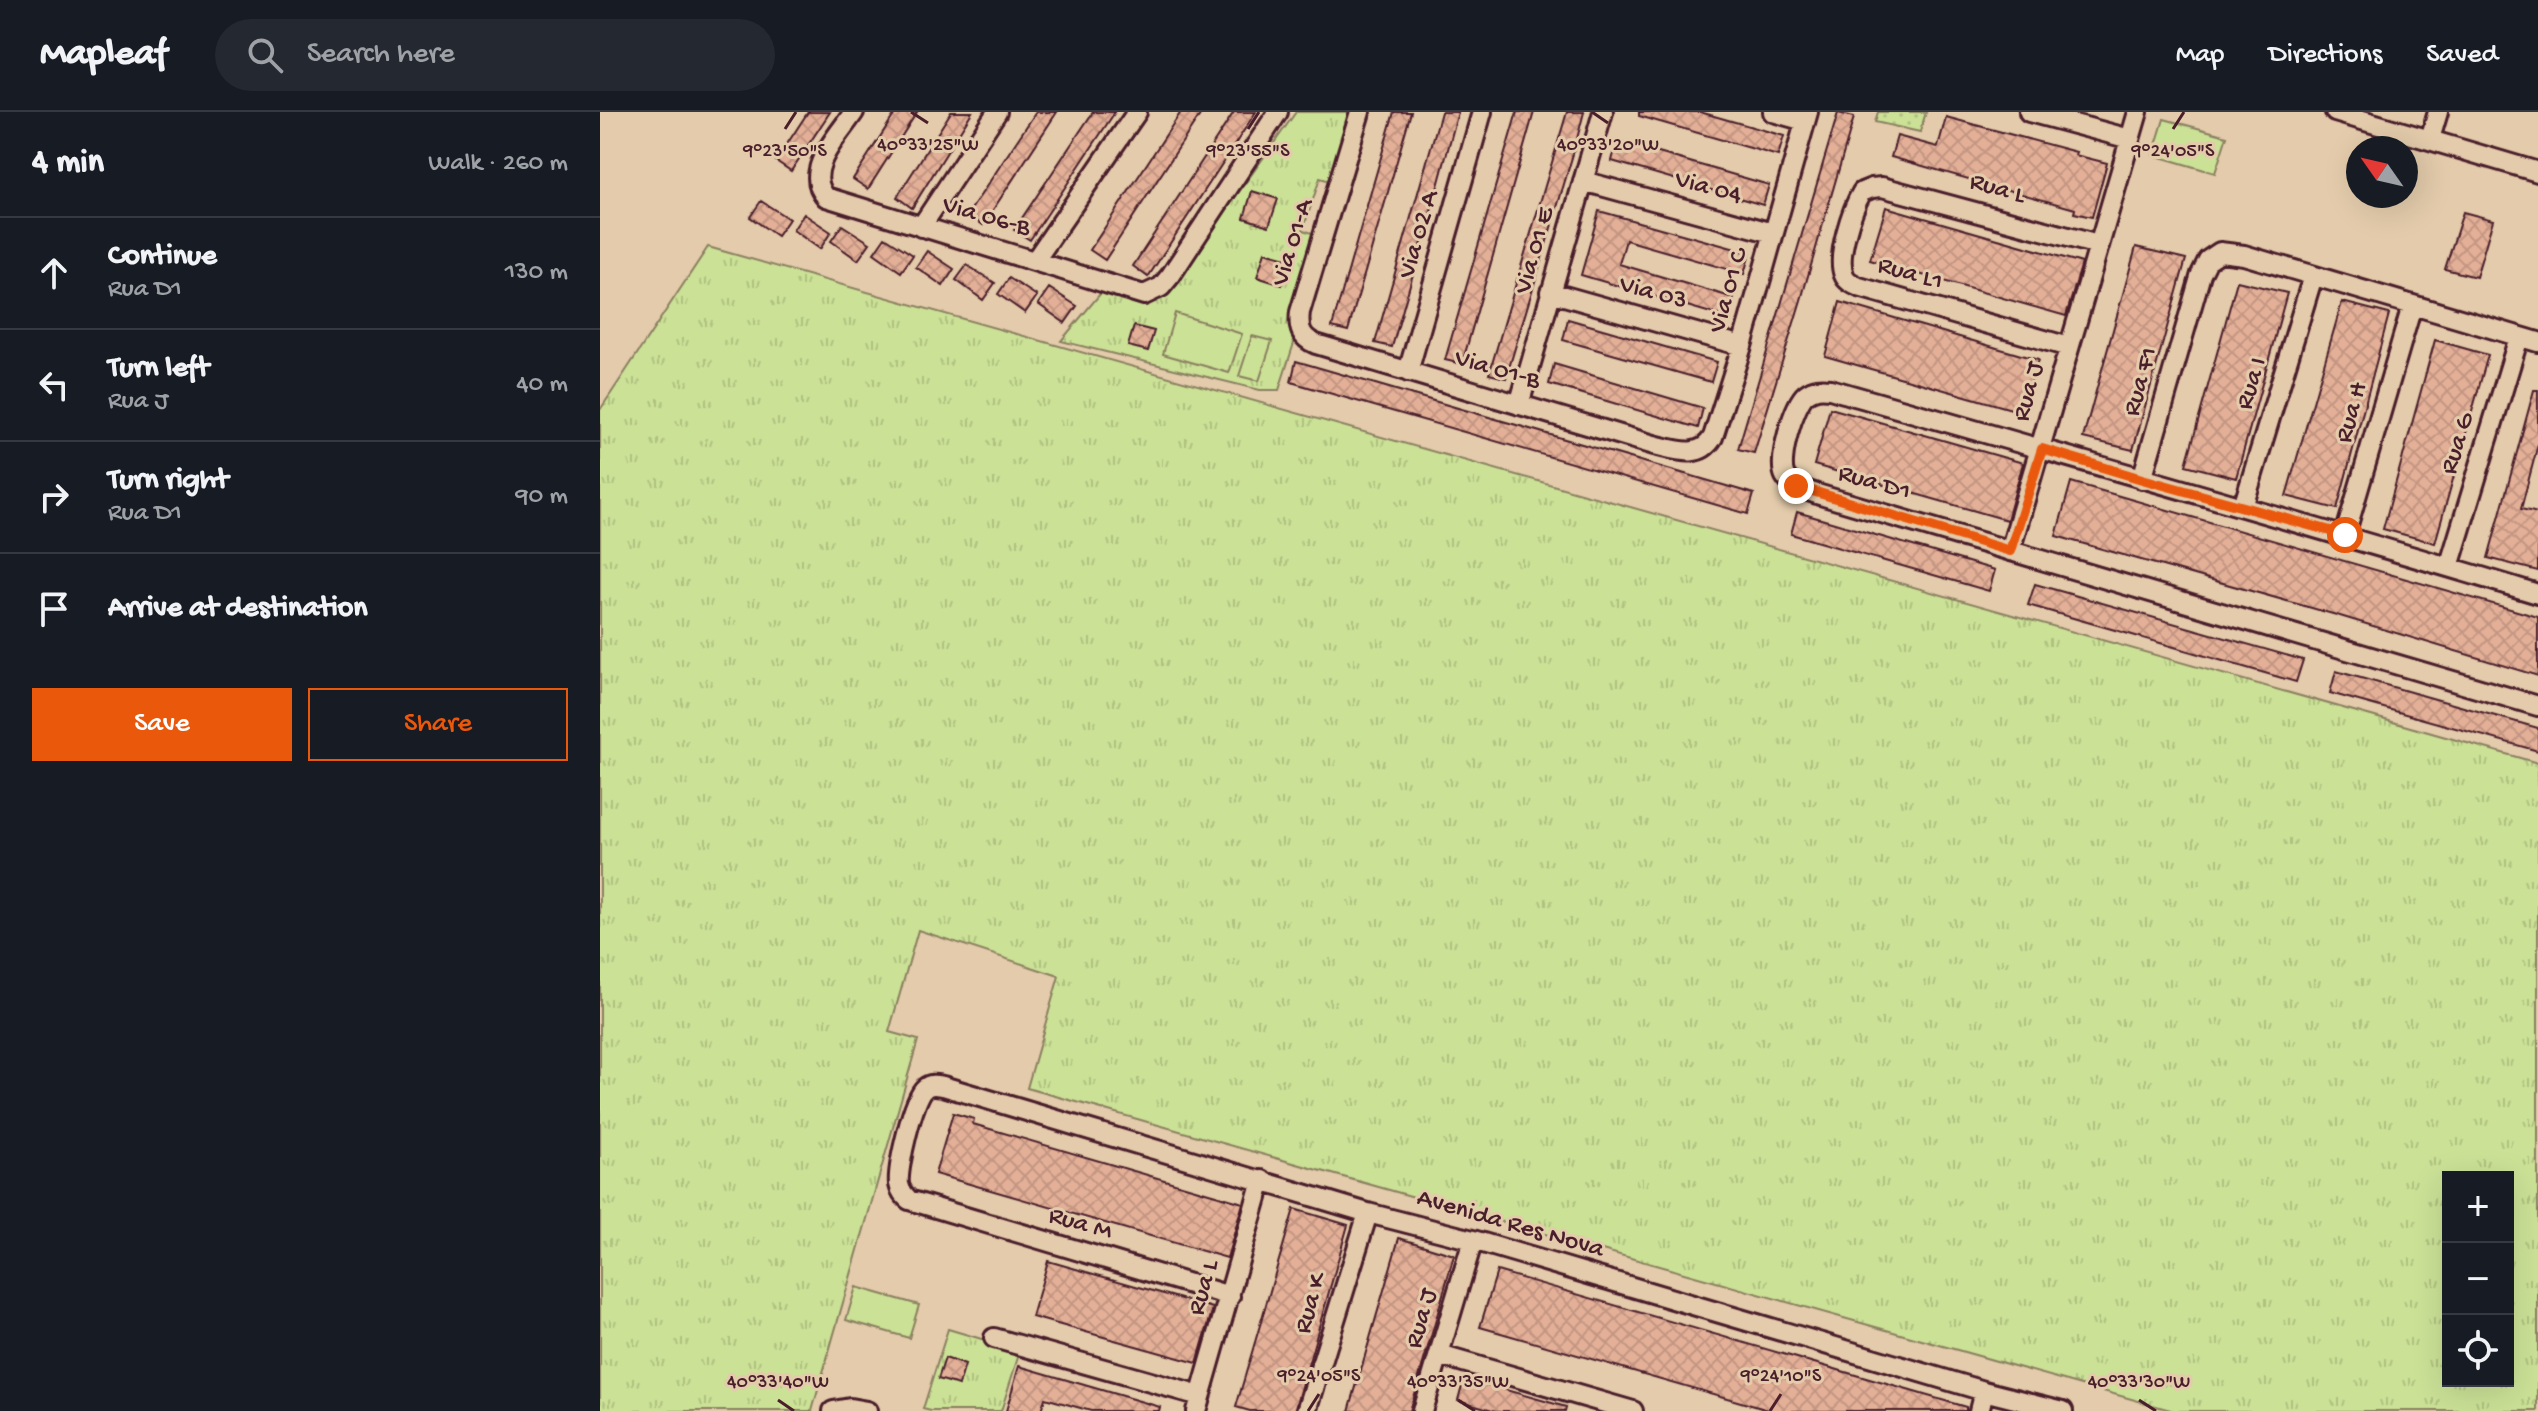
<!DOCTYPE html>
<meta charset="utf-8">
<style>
body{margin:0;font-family:"Gochi Hand",sans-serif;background:#242831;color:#f1f3f6}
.controls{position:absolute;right:24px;bottom:24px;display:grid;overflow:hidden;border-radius:0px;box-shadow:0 8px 32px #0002}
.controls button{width:72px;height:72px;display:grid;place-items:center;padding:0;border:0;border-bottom:2px solid #363941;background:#171b24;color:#f1f3f6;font:40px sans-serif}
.compass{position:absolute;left:1746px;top:24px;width:72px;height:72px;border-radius:50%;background:#171b24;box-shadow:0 8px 32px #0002;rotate:304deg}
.stop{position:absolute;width:24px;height:24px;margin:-18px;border:6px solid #ea580c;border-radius:50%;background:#fff}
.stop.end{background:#ea580c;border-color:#fff;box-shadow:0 2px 8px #0008}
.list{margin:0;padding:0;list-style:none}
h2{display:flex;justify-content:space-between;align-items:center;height:104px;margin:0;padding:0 32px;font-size:34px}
h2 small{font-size:26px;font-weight:400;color:#9ea1a6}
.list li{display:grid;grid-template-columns:52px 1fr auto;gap:24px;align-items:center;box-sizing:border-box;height:112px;padding:0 32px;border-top:2px solid #363941}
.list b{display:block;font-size:30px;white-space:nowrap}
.list p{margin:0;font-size:26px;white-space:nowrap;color:#9ea1a6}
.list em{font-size:26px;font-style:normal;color:#9ea1a6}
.actions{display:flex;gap:16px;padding:24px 32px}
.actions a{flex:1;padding:18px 0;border:2px solid #ea580c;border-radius:0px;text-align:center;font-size:28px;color:#ea580c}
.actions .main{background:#ea580c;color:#fff}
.icon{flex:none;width:44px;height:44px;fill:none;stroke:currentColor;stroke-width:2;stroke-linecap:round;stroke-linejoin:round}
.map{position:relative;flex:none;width:1938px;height:1299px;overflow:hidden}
header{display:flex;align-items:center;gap:48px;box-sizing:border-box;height:112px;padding:0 40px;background:#171b24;border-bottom:2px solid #363941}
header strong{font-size:38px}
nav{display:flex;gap:44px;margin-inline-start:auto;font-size:28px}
.search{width:560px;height:72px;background:#242831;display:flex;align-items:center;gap:20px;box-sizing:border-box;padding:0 28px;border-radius:44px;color:#9ea1a6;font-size:30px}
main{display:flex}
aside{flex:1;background:#171b24}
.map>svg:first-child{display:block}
.grass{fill:url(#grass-tufts);stroke:#8a8060;stroke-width:2;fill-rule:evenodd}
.garden{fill:url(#garden-dots);stroke:#8a8060;stroke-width:2}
.pitch{fill:#cbe196;stroke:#8a8060;stroke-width:2}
.building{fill:url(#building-cross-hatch);stroke:#4a1f2b;stroke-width:2}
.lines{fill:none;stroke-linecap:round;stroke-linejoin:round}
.street-casing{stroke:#4a1f2b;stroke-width:24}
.street{stroke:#e3cbab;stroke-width:18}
.route{stroke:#ea580c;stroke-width:10}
.ticks{fill:none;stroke:#4a1f2b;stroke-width:3}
.labels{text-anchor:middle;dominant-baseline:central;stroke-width:6;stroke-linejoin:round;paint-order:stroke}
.street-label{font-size:26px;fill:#4a1f2b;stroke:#e3cbab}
.ticks-label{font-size:20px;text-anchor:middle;fill:#4a1f2b;stroke:#e3cbab;stroke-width:6;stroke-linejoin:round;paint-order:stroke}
</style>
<header>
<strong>Mapleaf</strong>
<div class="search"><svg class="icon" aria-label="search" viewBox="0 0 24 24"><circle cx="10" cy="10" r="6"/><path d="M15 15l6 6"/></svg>Search here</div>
<nav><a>Map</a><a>Directions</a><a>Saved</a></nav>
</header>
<main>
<aside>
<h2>4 min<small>Walk · 260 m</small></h2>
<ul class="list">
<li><svg class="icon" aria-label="ahead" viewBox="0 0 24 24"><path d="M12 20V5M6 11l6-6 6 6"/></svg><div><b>Continue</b><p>Rua D1</p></div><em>130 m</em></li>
<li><svg class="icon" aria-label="left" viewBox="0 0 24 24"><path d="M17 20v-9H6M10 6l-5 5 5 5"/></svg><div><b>Turn left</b><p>Rua J</p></div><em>40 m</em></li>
<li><svg class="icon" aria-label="right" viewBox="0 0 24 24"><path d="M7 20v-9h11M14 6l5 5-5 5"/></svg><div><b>Turn right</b><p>Rua D1</p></div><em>90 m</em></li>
<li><svg class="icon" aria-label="arrive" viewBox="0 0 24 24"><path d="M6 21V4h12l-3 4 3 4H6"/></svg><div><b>Arrive at destination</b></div></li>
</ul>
<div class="actions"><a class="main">Save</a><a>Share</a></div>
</aside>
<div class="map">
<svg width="1938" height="1299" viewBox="0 0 1938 1299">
<defs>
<pattern id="grass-tufts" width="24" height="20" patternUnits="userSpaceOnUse" patternTransform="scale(2)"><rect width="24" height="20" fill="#cbe196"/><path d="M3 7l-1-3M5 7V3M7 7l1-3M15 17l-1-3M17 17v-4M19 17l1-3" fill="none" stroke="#b0c181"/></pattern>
<pattern id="garden-dots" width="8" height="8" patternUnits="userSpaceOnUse" patternTransform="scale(2)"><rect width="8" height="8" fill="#cbe196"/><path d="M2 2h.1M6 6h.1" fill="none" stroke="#b0c181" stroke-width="1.8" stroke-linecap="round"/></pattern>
<pattern id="building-cross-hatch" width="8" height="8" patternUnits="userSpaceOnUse" patternTransform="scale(2)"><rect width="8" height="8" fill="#e3af97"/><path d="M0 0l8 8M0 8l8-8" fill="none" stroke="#c49682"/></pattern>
</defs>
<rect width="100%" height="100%" fill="#e3cbab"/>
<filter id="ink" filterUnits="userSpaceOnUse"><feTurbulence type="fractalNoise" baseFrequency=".0125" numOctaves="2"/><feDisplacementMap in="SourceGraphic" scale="16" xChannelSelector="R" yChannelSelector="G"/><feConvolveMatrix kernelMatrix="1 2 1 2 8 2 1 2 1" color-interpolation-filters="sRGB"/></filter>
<g filter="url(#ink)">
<path class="grass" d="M 696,0 L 755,0 L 734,70 L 720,66 L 703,118 L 718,123 L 689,216 L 694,231 L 679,278 L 660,278 L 461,229 L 505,176 L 550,191 L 565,184 Z
M 108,135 L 1938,651 L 1938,1299 L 1574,1299 L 427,976 L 459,864 L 318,818 L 289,920 L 318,928 L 212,1299 L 0,1299 L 0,298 ZM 1848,1065 L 1908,1065 L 1908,1269 L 1848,1269 Z
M 348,1217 L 395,1231 L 406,1240 L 413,1237 L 420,1239 L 401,1299 L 331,1299 L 323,1297 Z"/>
<path class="garden" d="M 1278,0 L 1326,0 L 1320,20 L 1275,10 Z"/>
<path class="pitch" d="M 1564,7 L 1627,24 L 1615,61 L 1553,43 Z
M 575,201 L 642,222 L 629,261 L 563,242 Z
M 652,224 L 672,229 L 659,269 L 639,264 Z
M 256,1175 L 319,1193 L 309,1226 L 246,1208 Z"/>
<path class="building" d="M 208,0 L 230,0 L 191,59 L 176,49 Z
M 296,0 L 317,0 L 268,77 L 253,67 Z
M 351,0 L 372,0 L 312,96 L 297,85 Z
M 436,0 L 457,0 L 383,113 L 368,102 Z
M 493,0 L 515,0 L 430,128 L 414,118 Z
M 581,0 L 602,0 L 505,148 L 490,138 Z
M 634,0 L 656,0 L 548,165 L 533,154 Z
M 794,0 L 811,0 L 748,219 L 732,215 Z
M 841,0 L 858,0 L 834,89 L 792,235 L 775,231 Z
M 917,0 L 934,0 L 862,252 L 845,248 Z
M 967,0 L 984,0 L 973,42 L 906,266 L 889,262 Z
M 1039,0 L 1100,0 L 1184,24 L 1178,44 L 1039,4 Z
M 1238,1 L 1254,5 L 1201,188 L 1154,341 L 1138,337 Z
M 1346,5 L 1476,40 L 1475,43 L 1507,51 L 1492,105 L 1474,101 L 1475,97 L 1291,45 L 1297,24 L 1338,35 Z
M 1017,29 L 1169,73 L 1163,93 L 1012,49 Z
M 652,79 L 678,87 L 669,114 L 644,106 Z
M 161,89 L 189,107 L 177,124 L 150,105 Z
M 1286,95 L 1482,151 L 1466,204 L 1270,148 Z
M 999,99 L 1150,141 L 1144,162 L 1026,128 L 1019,152 L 1134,186 L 1128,206 L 981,163 Z
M 1863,100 L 1893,108 L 1876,165 L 1845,157 Z
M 204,102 L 231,120 L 220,137 L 193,118 Z
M 242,113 L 270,131 L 258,148 L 231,129 Z
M 285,125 L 313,143 L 301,160 L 274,141 Z
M 1536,135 L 1586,147 L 1533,338 L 1483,326 Z
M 327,139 L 354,157 L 343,174 L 316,155 Z
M 665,140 L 690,147 L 682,173 L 657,165 Z
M 367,153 L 395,171 L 383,188 L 356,168 Z
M 409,166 L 437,184 L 425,201 L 398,182 Z
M 1637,169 L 1687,181 L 1636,366 L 1586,353 Z
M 449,176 L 477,194 L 465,211 L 438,192 Z
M 1240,190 L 1438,248 L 1422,300 L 1225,244 Z
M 1742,190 L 1789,202 L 1737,397 L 1686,384 Z
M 968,207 L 1117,250 L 1111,270 L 963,228 Z
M 534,214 L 554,219 L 548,239 L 528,234 Z
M 1835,228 L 1888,243 L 1835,431 L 1783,417 Z
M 696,249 L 1154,382 L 1148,402 L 691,270 Z
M 954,252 L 1103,296 L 1098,316 L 949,272 Z
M 1934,278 L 1938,278 L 1938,332 L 1921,397 L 1938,401 L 1938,459 L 1888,446 Z
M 1230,296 L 1423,351 L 1407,408 L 1214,353 Z
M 1471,370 L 1938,505 L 1938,564 L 1740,504 L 1456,424 Z
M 1197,400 L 1395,458 L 1389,479 L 1191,422 Z
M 1435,472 L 1703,548 L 1696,570 L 1428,493 Z
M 1736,559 L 1938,616 L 1938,639 L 1730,581 Z
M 353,1001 L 374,1007 L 373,1012 L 643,1091 L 627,1146 L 335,1062 Z
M 694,1097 L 748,1113 L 695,1299 L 650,1299 L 636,1295 Z
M 799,1126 L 854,1143 L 835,1211 L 809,1299 L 749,1299 Z
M 448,1149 L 613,1196 L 597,1251 L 432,1205 Z
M 897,1159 L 1366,1295 L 1366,1299 L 1172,1299 L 880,1215 Z
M 345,1246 L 365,1253 L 359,1273 L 338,1267 Z
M 419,1254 L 560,1295 L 559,1299 L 491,1299 L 445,1286 L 441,1299 L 406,1299 Z
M 864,1266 L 966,1295 L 965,1299 L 896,1299 L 858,1288 Z"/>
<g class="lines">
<g class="street-casing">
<path id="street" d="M 254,0 C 239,23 202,59 226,85 L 544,183 L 561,175 L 571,163 L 678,0
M 760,0 L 700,200 C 698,216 701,226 716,232 L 1054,333 C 1076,338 1100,348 1113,325 L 1142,234 L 1208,0
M 1173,0 L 1205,9
M 1429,0 L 1530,27
M 1735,0 L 1938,60
M 1830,27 L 1838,0
M 983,69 L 1173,121
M 321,115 L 397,0
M 436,147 L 537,0
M 950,180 L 1142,234
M 1469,235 L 1259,175 C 1253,172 1246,169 1244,163 C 1236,144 1252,97 1262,80 L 1272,76 L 1282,75 L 1498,133
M 808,260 L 882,0
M 919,293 L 1003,0
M 1542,367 L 1601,162 L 1608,148 L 1620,140 L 1644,143 L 1938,230
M 1643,395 L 1713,164
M 1745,423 L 1812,194
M 1410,439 L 1538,0
M 1849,455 L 1919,225
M 1938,482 C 1703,411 1466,344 1230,277 C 1221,276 1214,276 1206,282 C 1194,292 1177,349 1185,364 C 1191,375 1206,378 1217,382 L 1938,594
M 630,1184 L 309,1088 C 304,1083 300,1079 299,1072 C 297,1056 313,986 325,976 C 331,971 337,973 343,974 L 768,1101 L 873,1128 L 1384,1279 L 1463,1299
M 394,1226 L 600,1284
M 839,1243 L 1033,1299
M 233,1299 L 250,1296 L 267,1299
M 596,1299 L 662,1068
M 707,1299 L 768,1101
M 822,1299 L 873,1128
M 1379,1299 L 1384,1279"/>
</g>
<use href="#street" class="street"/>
</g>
</g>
<g class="lines" filter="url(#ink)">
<path class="route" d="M 1196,374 L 1410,439 L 1442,337 L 1542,367 L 1745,423"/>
</g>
<path class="ticks" d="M 311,0 L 328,11M 992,0 L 1008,11M 185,17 L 196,0M 648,17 L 659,0M 1573,17 L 1584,0M 178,1288 L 194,1299M 858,1288 L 875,1299M 1539,1288 L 1556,1299M 708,1299 L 719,1282M 1170,1299 L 1181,1282"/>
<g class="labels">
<g class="street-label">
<text transform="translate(1108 77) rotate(15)">Via 04</text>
<text transform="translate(1397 78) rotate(16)">Rua L</text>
<text transform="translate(386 106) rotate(16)">Via 06-B</text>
<text transform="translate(820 123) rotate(-74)">Via 02 A</text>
<text transform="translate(694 131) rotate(-73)">Via 01-A</text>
<text transform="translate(936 139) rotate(-74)">Via 01 E</text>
<text transform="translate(1310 163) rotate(16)">Rua L1</text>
<text transform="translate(1130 179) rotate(-74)">Via 01 C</text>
<text transform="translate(1053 182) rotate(15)">Via 03</text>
<text transform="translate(897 259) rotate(16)">Via 01-B</text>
<text transform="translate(1542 270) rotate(-74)">Rua F1</text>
<text transform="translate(1653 272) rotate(-73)">Rua I</text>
<text transform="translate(1430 280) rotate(-75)">Rua J</text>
<text transform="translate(1753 301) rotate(-74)">Rua H</text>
<text transform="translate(1859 332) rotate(-73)">Rua G</text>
<text transform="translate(1274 372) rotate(16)">Rua D1</text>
<text transform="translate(480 1113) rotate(16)">Rua M</text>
<text transform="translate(910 1113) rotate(16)">Avenida Res Nova</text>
<text transform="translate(605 1176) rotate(-74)">Rua L</text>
<text transform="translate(712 1192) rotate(-74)">Rua K</text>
<text transform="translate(823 1207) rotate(-74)">Rua J</text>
</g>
</g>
<g class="ticks-label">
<text x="328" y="38">40°33'25"W</text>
<text x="1008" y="38">40°33'20"W</text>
<text x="185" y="44">9°23'50"S</text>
<text x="648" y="44">9°23'55"S</text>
<text x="1573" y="44">9°24'05"S</text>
<text x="719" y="1269">9°24'05"S</text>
<text x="1181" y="1269">9°24'10"S</text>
<text x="178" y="1275">40°33'40"W</text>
<text x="858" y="1275">40°33'35"W</text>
<text x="1539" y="1275">40°33'30"W</text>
</g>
</svg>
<div class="controls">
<button>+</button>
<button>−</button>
<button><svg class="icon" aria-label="locate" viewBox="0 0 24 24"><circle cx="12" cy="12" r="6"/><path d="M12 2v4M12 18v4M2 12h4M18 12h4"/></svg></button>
</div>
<svg class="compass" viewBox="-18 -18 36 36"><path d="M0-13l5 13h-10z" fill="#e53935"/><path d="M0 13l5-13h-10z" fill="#9ea1a6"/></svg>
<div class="stop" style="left:1745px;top:423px"></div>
<div class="stop end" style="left:1196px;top:374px"></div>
</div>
</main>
